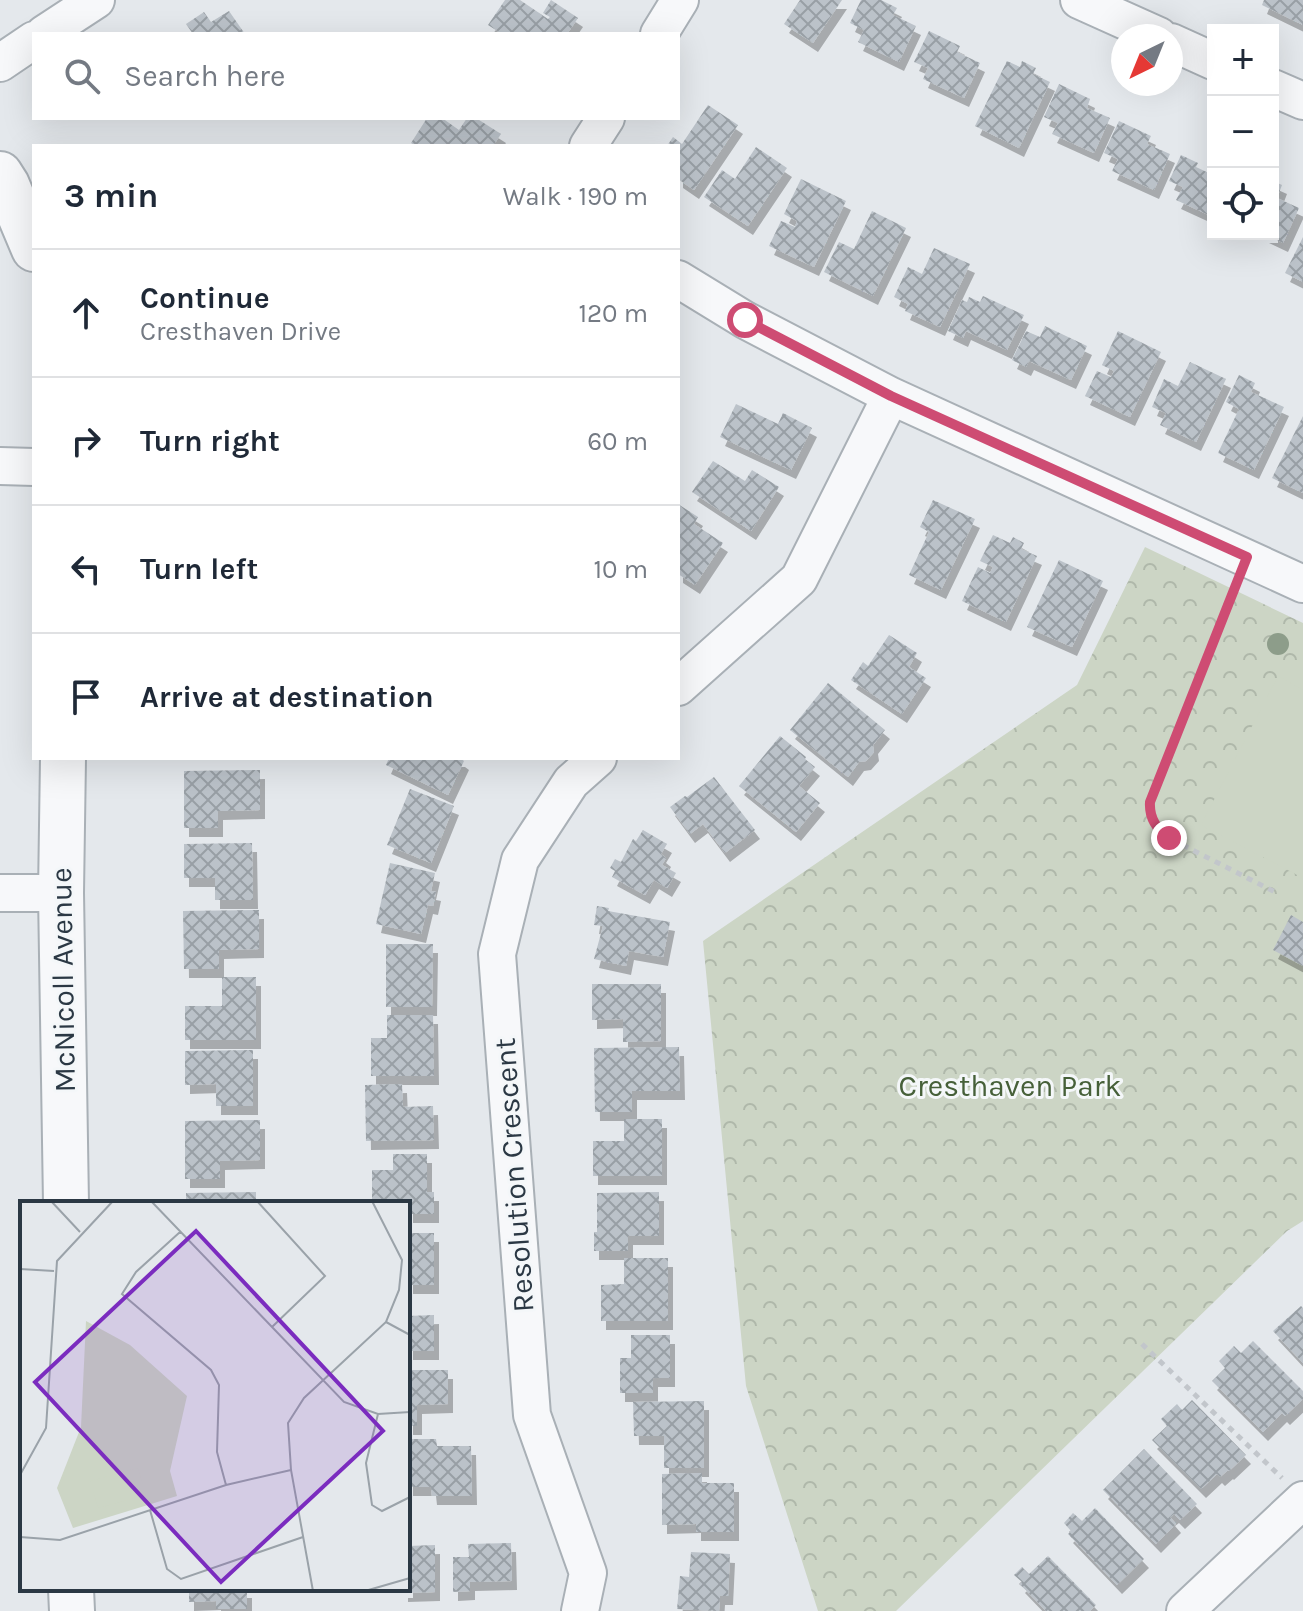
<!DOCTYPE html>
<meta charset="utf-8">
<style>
body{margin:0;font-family:Karla,sans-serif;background:#f2f2f3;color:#1f2937}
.controls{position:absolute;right:24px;top:24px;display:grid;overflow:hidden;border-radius:0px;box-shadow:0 8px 32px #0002}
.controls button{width:72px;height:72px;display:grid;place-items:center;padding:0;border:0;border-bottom:2px solid #e0e1e3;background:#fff;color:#1f2937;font:40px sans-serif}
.compass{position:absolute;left:1111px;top:24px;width:72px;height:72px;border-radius:50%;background:#fff;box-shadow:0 8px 32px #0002;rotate:223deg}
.stop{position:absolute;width:24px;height:24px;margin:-18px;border:6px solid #ce4c73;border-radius:50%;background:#fff}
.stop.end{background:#ce4c73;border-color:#fff;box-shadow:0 2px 8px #0008}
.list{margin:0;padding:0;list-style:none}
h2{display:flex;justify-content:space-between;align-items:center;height:104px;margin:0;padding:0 32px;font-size:34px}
h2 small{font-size:26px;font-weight:400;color:#747a83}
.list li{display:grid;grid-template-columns:52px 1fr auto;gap:24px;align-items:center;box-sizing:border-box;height:128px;padding:0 32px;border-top:2px solid #e0e1e3}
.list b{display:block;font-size:30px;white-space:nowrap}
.list p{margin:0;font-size:26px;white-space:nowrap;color:#747a83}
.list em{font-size:26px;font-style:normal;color:#747a83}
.icon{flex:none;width:44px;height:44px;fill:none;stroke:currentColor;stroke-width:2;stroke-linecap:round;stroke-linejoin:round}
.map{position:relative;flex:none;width:1303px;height:1611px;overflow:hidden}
.search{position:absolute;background:#fff;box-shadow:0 8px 32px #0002;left:32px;top:32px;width:648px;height:88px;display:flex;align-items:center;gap:20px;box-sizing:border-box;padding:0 28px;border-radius:0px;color:#747a83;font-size:30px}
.panel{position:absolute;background:#fff;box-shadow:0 8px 32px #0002;left:32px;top:144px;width:648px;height:616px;border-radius:0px}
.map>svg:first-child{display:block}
.forest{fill:url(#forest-crowns)}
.pitch{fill:#ccd5c5}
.building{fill:url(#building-cross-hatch);filter:url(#shadow)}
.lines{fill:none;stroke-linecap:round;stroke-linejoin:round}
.minor-casing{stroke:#a9b0b6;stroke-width:40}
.tertiary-casing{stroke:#a9b0b6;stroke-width:48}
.path{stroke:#c2c6cb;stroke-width:5;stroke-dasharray:6 6;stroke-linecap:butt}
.minor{stroke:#f7f8fa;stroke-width:36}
.tertiary{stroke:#f7f8fa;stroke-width:44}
.tree{fill:#8d9d8a}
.route{stroke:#ce4c73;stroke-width:10}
.labels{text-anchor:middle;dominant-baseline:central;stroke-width:6;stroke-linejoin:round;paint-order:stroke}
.street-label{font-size:30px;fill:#2b3844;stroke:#f4f7f9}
.park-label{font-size:30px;fill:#466039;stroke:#f4f7f9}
.inset-road{fill:none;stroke:#9aa2a9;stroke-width:2}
.view{fill:#7b2cbf;fill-opacity:0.15;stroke:#7b2cbf;stroke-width:4}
.inset-edge{fill:none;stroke:#2b3844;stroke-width:4}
</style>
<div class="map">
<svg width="1303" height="1611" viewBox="0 0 1303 1611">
<defs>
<pattern id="forest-crowns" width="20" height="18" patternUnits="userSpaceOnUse" patternTransform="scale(2)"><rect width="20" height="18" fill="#ccd5c5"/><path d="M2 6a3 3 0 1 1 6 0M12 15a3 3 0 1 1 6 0" fill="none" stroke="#afb8aa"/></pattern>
<pattern id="building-cross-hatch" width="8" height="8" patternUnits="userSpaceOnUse" patternTransform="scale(2)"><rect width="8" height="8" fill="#bbc2c9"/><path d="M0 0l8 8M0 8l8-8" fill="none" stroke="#989fa5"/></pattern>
<filter id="shadow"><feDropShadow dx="5" dy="9" stdDeviation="0" flood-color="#0004"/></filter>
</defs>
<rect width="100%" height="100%" fill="#e4e8ec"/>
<path class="forest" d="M 1145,547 L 1303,623 L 1303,1221 L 1287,1231 L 896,1611 L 818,1611 L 746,1386 L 703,941 L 1077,685 Z"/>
<path class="pitch" d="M 1278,676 L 1303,690 L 1303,878 L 1201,825 Z"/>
<path class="building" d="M 505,0 L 520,0 L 548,19 L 550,17 L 543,13 L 551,0 L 578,18 L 567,34 L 502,34 L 488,25 Z
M 800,0 L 842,0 L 813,43 L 784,24 Z
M 861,0 L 881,0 L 897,8 L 893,15 L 916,26 L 899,62 L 858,42 L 864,30 L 850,23 Z
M 1264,0 L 1303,0 L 1303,25 L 1262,5 Z
M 229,11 L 245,34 L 193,34 L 186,24 L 204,12 L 211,22 Z
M 929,31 L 960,46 L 957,52 L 980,63 L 964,98 L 923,79 L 928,68 L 914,62 Z
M 1007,61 L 1020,67 L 1022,61 L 1036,68 L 1033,74 L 1050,82 L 1019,148 L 975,126 Z
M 1059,84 L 1090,99 L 1087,108 L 1110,118 L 1094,153 L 1052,134 L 1058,123 L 1044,117 Z
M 708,105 L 738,125 L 694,190 L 678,179 L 678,146 L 667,146 L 673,137 L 682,144 Z
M 427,118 L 442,118 L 459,130 L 467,118 L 476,118 L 501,134 L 493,146 L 416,146 L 411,143 Z
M 1119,121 L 1151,136 L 1147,144 L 1170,154 L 1154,190 L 1112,171 L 1118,159 L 1104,153 Z
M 756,147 L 787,168 L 748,226 L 704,197 L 722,170 L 735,179 Z
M 1181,155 L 1198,163 L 1196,167 L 1213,175 L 1213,217 L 1176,200 L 1183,187 L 1169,181 Z
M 801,179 L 846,201 L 814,267 L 769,246 L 781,221 L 795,227 L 797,221 L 784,214 Z
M 1273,181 L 1282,185 L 1277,198 L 1299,208 L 1283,243 L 1264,234 L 1273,234 Z
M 872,211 L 906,228 L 873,296 L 824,272 L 839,242 L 854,249 Z
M 1303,237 L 1303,282 L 1285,273 Z
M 934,248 L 970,264 L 940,327 L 905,311 L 908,304 L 894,297 L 908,267 L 922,274 Z
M 983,296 L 1024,315 L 1007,350 L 966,331 L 963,338 L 948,331 L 962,300 L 967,302 L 969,297 L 980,302 Z
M 1045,326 L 1087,346 L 1071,380 L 1029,361 L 1026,367 L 1012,360 L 1026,331 L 1040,337 Z
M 1118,331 L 1161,352 L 1130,417 L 1085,396 L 1097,371 L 1111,377 L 1114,371 L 1102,365 Z
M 1190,362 L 1226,379 L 1196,442 L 1160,425 L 1166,413 L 1152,407 L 1164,379 L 1178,386 Z
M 1239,375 L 1255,383 L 1251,392 L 1284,407 L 1254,470 L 1218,453 L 1239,409 L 1226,402 Z
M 736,404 L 778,424 L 783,413 L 812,428 L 791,470 L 720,437 Z
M 1303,416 L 1303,493 L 1272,478 Z
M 713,461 L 745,481 L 752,470 L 779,487 L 751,531 L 692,492 Z
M 933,500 L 975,519 L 941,590 L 909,575 L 929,532 L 920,527 Z
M 678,504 L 698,517 L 694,524 L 723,543 L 695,585 L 678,574 Z
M 993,535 L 1010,543 L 1013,537 L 1024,543 L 1021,549 L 1037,556 L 1006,622 L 962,601 L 978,567 L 990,573 L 993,567 L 980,561 Z
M 1059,560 L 1103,581 L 1072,647 L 1027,627 Z
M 889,635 L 917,653 L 909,667 L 926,678 L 902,714 L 851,680 L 863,662 L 868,666 Z
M 828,683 L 885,730 L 873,745 L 874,752 L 866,761 L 859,762 L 848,777 L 790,730 Z
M 780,736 L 806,757 L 805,759 L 815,767 L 799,786 L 820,803 L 796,832 L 739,786 Z
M 389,758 L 460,758 L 464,761 L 448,795 L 386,765 Z
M 260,770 L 260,810 L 218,811 L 218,828 L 184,828 L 184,771 Z
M 714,777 L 755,830 L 725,853 L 703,824 L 690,834 L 670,807 L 685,796 L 687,797 Z
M 410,789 L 454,806 L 431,863 L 387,845 Z
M 643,830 L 667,844 L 661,854 L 666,858 L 662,865 L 676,873 L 667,888 L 654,880 L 645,895 L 612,877 L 615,871 L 610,868 L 615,859 L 621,862 L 633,839 L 636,841 Z
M 252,843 L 253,900 L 215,900 L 215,878 L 184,878 L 184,844 Z
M 390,863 L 435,873 L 431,891 L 436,892 L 433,906 L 428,905 L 421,934 L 376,924 Z
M 597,906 L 609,908 L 608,911 L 670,922 L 663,957 L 629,951 L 626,966 L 594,959 L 603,926 L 594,925 Z
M 259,910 L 259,949 L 219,950 L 219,969 L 184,969 L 183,911 Z
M 1291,915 L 1303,922 L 1303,966 L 1273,950 Z
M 386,944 L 433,944 L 432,1007 L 386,1007 Z
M 222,977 L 256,977 L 256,1040 L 185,1040 L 185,1006 L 222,1006 Z
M 592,984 L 661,984 L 661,1041 L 623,1042 L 623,1019 L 592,1020 Z
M 387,1015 L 433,1015 L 434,1076 L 371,1076 L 371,1038 L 387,1038 Z
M 679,1047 L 680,1091 L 632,1091 L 632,1112 L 595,1112 L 594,1048 Z
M 253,1050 L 253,1106 L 216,1106 L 216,1084 L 185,1085 L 185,1051 Z
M 402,1084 L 403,1107 L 433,1106 L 434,1140 L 366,1141 L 365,1085 Z
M 624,1119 L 662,1119 L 662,1176 L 593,1176 L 593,1141 L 624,1141 Z
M 260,1120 L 260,1160 L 220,1161 L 220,1179 L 185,1179 L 185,1121 Z
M 393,1154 L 427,1154 L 427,1192 L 434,1192 L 434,1214 L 408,1214 L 408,1203 L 372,1203 L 372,1170 L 393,1170 Z
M 256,1192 L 256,1203 L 186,1203 L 186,1193 Z
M 659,1192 L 659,1236 L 628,1236 L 628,1251 L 594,1251 L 594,1232 L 597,1232 L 597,1193 Z
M 408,1233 L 434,1233 L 434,1285 L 408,1285 Z
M 624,1258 L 668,1258 L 668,1321 L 601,1321 L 601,1285 L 624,1284 Z
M 1301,1306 L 1303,1308 L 1303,1363 L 1273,1331 Z
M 434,1315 L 434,1351 L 408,1351 L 408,1316 Z
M 631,1335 L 670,1335 L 670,1378 L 653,1378 L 653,1393 L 620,1393 L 620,1358 L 631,1358 Z
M 1253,1341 L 1303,1391 L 1303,1399 L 1285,1416 L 1282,1413 L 1263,1432 L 1212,1381 L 1225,1368 L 1219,1361 L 1234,1346 L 1241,1353 Z
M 408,1370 L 448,1370 L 448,1404 L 417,1405 L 417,1426 L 408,1426 Z
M 1192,1400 L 1246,1455 L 1229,1471 L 1228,1470 L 1220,1477 L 1217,1474 L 1201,1489 L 1152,1440 L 1167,1426 L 1161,1419 L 1177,1404 L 1182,1410 Z
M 704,1401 L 704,1468 L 664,1468 L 664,1436 L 634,1436 L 633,1402 Z
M 408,1439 L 436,1439 L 437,1446 L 471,1446 L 472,1496 L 432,1496 L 431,1487 L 408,1487 Z
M 1144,1449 L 1197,1504 L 1180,1520 L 1174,1514 L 1170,1517 L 1176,1524 L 1156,1544 L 1103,1490 Z
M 702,1473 L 702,1483 L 734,1483 L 734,1532 L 696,1532 L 696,1524 L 662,1525 L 662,1474 Z
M 1095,1508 L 1144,1559 L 1117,1585 L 1068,1534 L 1071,1531 L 1064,1523 L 1073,1513 L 1082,1521 Z
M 511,1543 L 512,1581 L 470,1582 L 470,1591 L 453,1592 L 453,1557 L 469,1557 L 468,1544 Z
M 435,1545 L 435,1592 L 403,1593 L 403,1589 L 408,1589 L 408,1546 Z
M 691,1552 L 730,1554 L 728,1596 L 720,1596 L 719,1611 L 677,1609 L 680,1576 L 689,1577 Z
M 1048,1556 L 1096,1605 L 1090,1611 L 1046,1611 L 1020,1584 L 1022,1582 L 1014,1575 L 1022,1567 L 1029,1574 Z
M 189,1589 L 247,1589 L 247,1609 L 216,1609 L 216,1601 L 189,1602 Z"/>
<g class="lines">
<g class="minor-casing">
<path id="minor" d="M 1079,0 L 1159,36
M 44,34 L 96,0
M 659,34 L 680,0
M 1171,42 L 1213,61
M 0,63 L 34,40
M 1273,88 L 1303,101
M 588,146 L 606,118
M 678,279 L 745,320 L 891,396 L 1303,584
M 0,466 L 34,467
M 678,687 L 799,579 L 891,396
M 0,893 L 61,893
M 580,1611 L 588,1573 L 532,1415 L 497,954 L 520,860 L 571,782 L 598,758
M 1185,1611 L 1303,1500"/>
</g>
<g class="tertiary-casing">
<path id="tertiary" d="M 0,174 L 7,185 L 34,249
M 63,758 L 61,893 L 66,1203
M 71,1589 L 72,1611"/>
</g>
<path class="path" d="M 1235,588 L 1153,794 C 1147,813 1153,827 1169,838 L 1275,892
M 1142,1344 L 1282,1478"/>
<use href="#minor" class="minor"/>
<use href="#tertiary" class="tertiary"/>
</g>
<circle class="tree" cx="1278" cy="644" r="11"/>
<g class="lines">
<path class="route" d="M 745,320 L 891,396 L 1247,557 L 1150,802 C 1149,818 1156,829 1169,838"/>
</g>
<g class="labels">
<g class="street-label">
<text transform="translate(63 980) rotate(-91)">McNicoll Avenue</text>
<text transform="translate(514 1175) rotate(-94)">Resolution Crescent</text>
</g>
<g class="park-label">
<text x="1010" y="1086">Cresthaven Park</text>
</g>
</g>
<g transform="translate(20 1201)">
<rect width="390" height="390" fill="#e4e8ec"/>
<path d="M 66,120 L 110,144 L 167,195 L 150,270 L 157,295 L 53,327 L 37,287 L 61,226 Z" fill="#ccd5c5"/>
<path d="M 118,267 L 126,294 L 78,307 L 70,280 Z" fill="#ccd5c5"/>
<path class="inset-road" d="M 31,0 L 60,31M 131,0 L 324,201 L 358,213 L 390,211M 237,0 L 305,75 L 252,126M 160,31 L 116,71 L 102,93 L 191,169 L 199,184 L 197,251 L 206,284M 0,68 L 34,70M 366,121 L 390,134M 358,213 L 346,262 L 352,304 L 362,310 L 390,296M 0,274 L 26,227 L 37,60 L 93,0M 130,309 L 147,368 L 161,378 L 283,336M 0,336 L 40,339 L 206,284 L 271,269M 293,390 L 271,269 L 268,222 L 284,197 L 366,121 L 379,89 L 382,59 L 352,0M 345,390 L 390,377"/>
<path class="view" d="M 176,30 L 363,230 L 201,381 L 15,181 Z"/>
<rect width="390" height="390" class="inset-edge"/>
</g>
</svg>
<div class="controls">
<button>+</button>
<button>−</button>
<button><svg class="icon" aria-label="locate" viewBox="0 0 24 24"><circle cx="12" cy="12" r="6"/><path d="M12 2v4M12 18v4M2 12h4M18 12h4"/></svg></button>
</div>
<svg class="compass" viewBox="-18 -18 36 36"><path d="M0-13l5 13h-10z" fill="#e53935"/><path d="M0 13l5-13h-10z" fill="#747a83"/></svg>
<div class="stop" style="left:745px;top:320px"></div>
<div class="stop end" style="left:1169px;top:838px"></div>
<div class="search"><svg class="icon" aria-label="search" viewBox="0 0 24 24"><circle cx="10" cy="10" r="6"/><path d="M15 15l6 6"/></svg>Search here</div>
<section class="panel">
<h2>3 min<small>Walk · 190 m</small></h2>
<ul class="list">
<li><svg class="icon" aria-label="ahead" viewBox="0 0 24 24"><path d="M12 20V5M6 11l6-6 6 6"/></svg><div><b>Continue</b><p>Cresthaven Drive</p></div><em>120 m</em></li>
<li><svg class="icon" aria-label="right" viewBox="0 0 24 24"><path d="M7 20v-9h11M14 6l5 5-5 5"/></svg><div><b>Turn right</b></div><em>60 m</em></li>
<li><svg class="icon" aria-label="left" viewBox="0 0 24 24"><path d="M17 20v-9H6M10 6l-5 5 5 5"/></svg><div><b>Turn left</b></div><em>10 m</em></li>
<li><svg class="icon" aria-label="arrive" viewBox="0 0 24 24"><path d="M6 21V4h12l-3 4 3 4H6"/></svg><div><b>Arrive at destination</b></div></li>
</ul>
</section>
</div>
